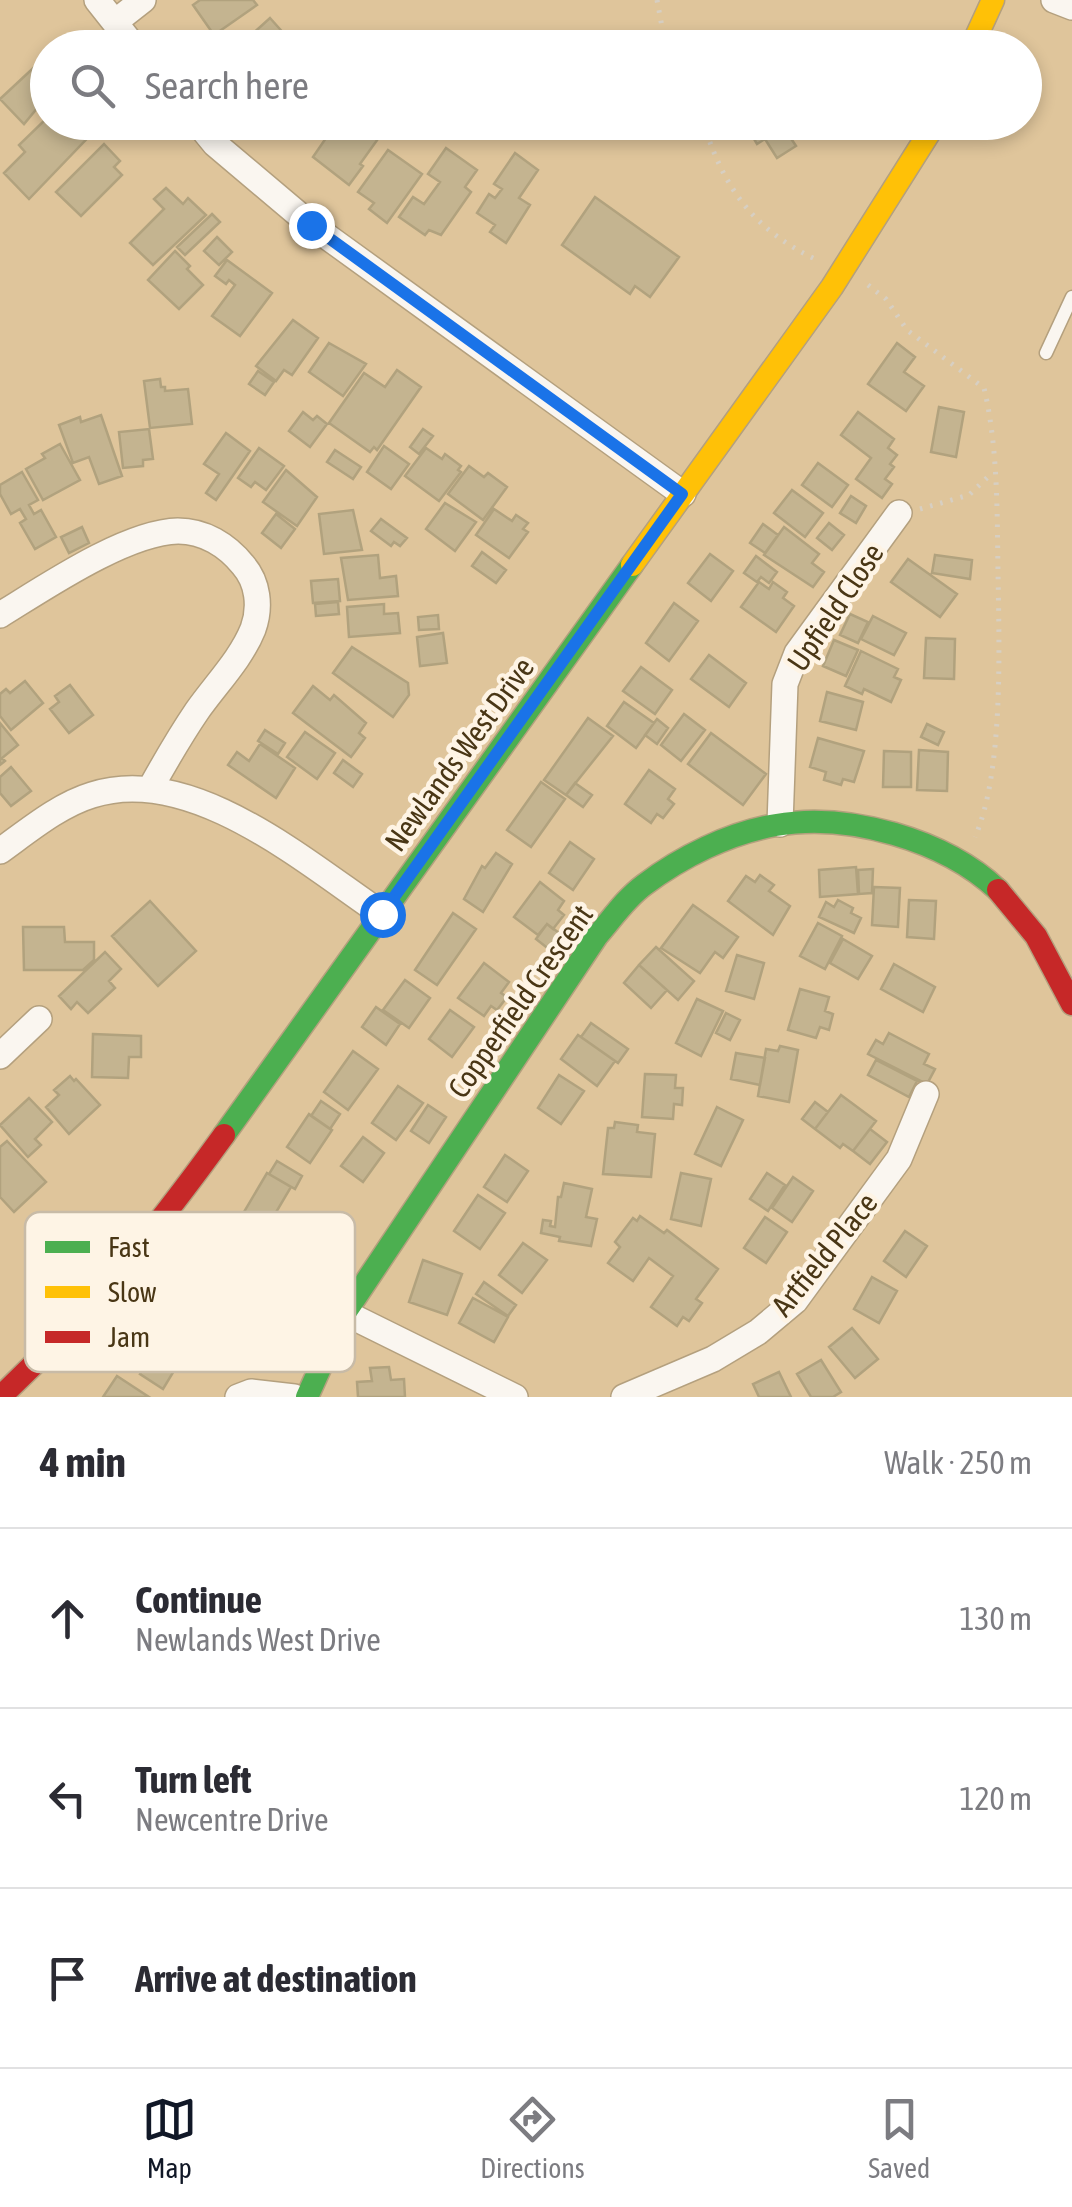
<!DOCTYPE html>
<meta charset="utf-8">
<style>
body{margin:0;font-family:"Asap Condensed",sans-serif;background:#f2f2f3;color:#2b2b33}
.stop{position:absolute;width:30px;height:30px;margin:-22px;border:8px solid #1a73e8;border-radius:50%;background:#fff}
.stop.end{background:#1a73e8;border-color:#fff;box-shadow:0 2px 10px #0008}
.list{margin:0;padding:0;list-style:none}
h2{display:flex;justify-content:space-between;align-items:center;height:130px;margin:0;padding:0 40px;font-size:42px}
h2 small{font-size:32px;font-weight:400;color:#7c7c81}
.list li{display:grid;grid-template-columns:65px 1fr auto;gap:30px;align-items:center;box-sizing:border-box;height:180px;padding:0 40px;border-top:2px solid #e1e1e2}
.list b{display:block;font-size:38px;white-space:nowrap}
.list p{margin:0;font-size:32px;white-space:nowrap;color:#7c7c81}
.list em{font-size:32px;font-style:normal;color:#7c7c81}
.icon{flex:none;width:55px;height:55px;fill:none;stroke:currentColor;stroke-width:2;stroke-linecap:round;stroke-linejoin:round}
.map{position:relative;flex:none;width:1072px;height:1397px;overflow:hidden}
.search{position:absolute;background:#fff;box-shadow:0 5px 15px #0003;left:30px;right:30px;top:30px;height:110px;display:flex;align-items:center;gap:25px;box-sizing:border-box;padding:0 35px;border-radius:55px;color:#7c7c81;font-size:38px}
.sheet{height:670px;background:#fff}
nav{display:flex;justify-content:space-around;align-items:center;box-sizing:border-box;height:140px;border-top:2px solid #e1e1e2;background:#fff;font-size:28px;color:#7c7c81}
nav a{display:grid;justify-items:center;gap:5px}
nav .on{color:#111827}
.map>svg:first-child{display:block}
.building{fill:#c4b490;stroke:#b1a27e;stroke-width:2.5}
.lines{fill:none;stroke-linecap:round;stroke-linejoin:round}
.lane-casing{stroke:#b4a07e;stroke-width:15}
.street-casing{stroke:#b4a07e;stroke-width:28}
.fast-casing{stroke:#b4a07e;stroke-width:25}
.slow-casing{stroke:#b4a07e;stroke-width:25}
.jam-casing{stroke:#b4a07e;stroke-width:25}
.path{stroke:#d7cfc2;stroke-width:5;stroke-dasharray:2.5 8;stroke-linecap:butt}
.lane{stroke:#faf6f0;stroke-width:12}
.street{stroke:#faf6f0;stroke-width:25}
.fast{stroke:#4caf50;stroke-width:22}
.slow{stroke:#ffc107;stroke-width:22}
.jam{stroke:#c62828;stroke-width:22}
.route{stroke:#1a73e8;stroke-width:12}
.labels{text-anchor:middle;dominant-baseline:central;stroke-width:9;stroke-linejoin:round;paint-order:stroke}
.street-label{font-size:30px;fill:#493615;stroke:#fef4e5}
.key{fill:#fef4e5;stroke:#c8bba7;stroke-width:2.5}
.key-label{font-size:28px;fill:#493615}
</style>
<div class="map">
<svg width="1072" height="1397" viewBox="0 0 1072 1397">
<rect width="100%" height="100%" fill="#dfc59b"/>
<path class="building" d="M 200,0 L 253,0 L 257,5 L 214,35 L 193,5 Z
M 270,18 L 295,46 L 237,48 Z
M 43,59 L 48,63 L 48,95 L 24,124 L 0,99 Z
M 48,117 L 48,122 L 98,122 L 100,125 L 29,199 L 4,173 L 25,152 L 19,145 Z
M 337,122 L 390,122 L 360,164 L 363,166 L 349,185 L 313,157 Z
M 744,122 L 792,122 L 784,128 L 796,146 L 777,158 L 765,139 L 757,144 Z
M 104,144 L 120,161 L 114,167 L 122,175 L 81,216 L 56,192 Z
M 446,148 L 477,170 L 465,187 L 471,192 L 441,235 L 429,230 L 425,235 L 399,217 L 413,197 L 424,204 L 440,182 L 428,174 Z
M 388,150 L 422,174 L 387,223 L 369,209 L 374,203 L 358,192 Z
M 515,153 L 538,170 L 519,198 L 530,205 L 506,243 L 490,232 L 495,225 L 477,213 L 489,194 L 495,198 L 502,189 L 494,184 Z
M 166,188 L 183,204 L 188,198 L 206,215 L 153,265 L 130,243 L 164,209 L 154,199 Z
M 595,197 L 679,257 L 650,297 L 635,286 L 630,294 L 562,245 Z
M 212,214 L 220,222 L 185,255 L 177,247 Z
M 217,237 L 232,252 L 219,265 L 204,251 Z
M 175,251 L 190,266 L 187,269 L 203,285 L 179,309 L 148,280 Z
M 227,260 L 272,293 L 240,336 L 212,316 L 235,285 L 229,280 L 226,284 L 215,276 Z
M 293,320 L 318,338 L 292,375 L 284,370 L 276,381 L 256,366 Z
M 329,343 L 366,364 L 343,396 L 309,372 Z
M 897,343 L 915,357 L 904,372 L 924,386 L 906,411 L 868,384 Z
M 397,370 L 421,387 L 377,450 L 374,447 L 370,452 L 329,423 L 364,373 L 385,387 Z
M 258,371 L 274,382 L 265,395 L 249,384 Z
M 160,379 L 161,387 L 165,387 L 165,391 L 188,389 L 192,424 L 150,428 L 144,381 Z
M 939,407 L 964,412 L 956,457 L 931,452 Z
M 303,412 L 313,420 L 317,416 L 327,424 L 310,447 L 289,431 Z
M 858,412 L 894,439 L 888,448 L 897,455 L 890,464 L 894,467 L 885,479 L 892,484 L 882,498 L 856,479 L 871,458 L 841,435 Z
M 101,415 L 122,476 L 99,484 L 89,457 L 73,463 L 59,425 L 80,417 L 81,422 Z
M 149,429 L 153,459 L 143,460 L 143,466 L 123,468 L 119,432 Z
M 423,429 L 433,436 L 419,454 L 410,447 Z
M 226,433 L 250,451 L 216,500 L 206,493 L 219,474 L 204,464 Z
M 60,444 L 80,480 L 43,500 L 26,469 L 45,458 L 42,454 Z
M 384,446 L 409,464 L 391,489 L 367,472 Z
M 259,448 L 284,466 L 266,490 L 255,482 L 251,487 L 238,478 Z
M 426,448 L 442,459 L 445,454 L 461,466 L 458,470 L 461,472 L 439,501 L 405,476 Z
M 335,450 L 361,467 L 353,479 L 327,462 Z
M 818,463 L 848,485 L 832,507 L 802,485 Z
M 469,466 L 484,477 L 488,473 L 507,487 L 483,520 L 448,494 Z
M 286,470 L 317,497 L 297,526 L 263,502 Z
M 22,472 L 38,500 L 29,505 L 34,514 L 41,510 L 56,537 L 35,549 L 20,523 L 26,519 L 20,509 L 11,514 L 0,494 L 0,485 Z
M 792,490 L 823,513 L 805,537 L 774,513 Z
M 851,496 L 866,506 L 856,523 L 840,513 Z
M 445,503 L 476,522 L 455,551 L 426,529 Z
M 494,509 L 512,521 L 516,515 L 528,523 L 523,529 L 528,532 L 509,558 L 476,535 Z
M 353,510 L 362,550 L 324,554 L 319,514 Z
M 276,514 L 295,529 L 281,548 L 262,533 Z
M 381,519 L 407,538 L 400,546 L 394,542 L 391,546 L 371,531 Z
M 829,523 L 844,535 L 832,550 L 817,538 Z
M 763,524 L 778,535 L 765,553 L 750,543 Z
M 82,527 L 89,543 L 69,553 L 61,537 Z
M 784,527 L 819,554 L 812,563 L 824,572 L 813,587 L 764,555 Z
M 482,552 L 506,570 L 496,583 L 472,566 Z
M 710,554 L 733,571 L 711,601 L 688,583 Z
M 378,555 L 380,578 L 396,576 L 398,596 L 348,600 L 341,558 Z
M 935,555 L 972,560 L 970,579 L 932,573 Z
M 756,556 L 777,572 L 769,583 L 761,577 L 757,582 L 744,573 Z
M 908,559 L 957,594 L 940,617 L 891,582 Z
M 338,579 L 340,601 L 313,603 L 311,581 Z
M 759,582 L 769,589 L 773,582 L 787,592 L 783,598 L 794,606 L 776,632 L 741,607 Z
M 338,602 L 339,614 L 316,616 L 315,604 Z
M 674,603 L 698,621 L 669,661 L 646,643 Z
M 384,604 L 384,614 L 398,613 L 400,633 L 349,637 L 347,607 Z
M 850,614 L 868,622 L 858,643 L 840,635 Z
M 438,615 L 439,629 L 419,630 L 418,617 Z
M 873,616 L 906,633 L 894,655 L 861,639 Z
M 443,633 L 447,663 L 420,666 L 417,637 Z
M 926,638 L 955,639 L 954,679 L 924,678 Z
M 834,640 L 858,650 L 846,676 L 823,666 Z
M 352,647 L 408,683 L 409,695 L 393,717 L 333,673 Z
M 861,651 L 898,669 L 894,677 L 901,680 L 891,702 L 864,689 L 862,694 L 845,686 Z
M 709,655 L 746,683 L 729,707 L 691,679 Z
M 641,667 L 672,690 L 655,714 L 623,691 Z
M 25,681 L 43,703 L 11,730 L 0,716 L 0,694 L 6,689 L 10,693 Z
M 70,685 L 93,715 L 69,733 L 50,709 L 59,702 L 55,696 Z
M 313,686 L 330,700 L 334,695 L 366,723 L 359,733 L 365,738 L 351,757 L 293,713 Z
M 827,692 L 863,702 L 856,730 L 820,721 Z
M 624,702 L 654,723 L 636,748 L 607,726 Z
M 684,714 L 705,730 L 681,761 L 661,745 Z
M 588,718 L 613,736 L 566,795 L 544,780 Z
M 657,719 L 668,728 L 657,744 L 645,735 Z
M 0,723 L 18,745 L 2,758 L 5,761 L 0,765 Z
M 927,724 L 944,732 L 938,745 L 921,737 Z
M 265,730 L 285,743 L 278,754 L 258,741 Z
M 305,732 L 335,753 L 317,779 L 287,757 Z
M 711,733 L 766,774 L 743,805 L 688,764 Z
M 818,738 L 864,751 L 854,782 L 843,779 L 841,785 L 824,780 L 826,772 L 810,767 Z
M 260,744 L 295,768 L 276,798 L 228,765 L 237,752 L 249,761 Z
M 919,750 L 948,752 L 947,791 L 917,790 Z
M 884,751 L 911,752 L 911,787 L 883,787 Z
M 343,760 L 362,774 L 353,787 L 334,773 Z
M 11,767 L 31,791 L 11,806 L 0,793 L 0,777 Z
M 649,770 L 675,789 L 668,799 L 674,804 L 663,818 L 657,814 L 651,823 L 625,804 Z
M 541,782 L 565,799 L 531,847 L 507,830 Z
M 575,783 L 592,795 L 583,807 L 566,795 Z
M 570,842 L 594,859 L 573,890 L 549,873 Z
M 496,853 L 512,864 L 483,912 L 464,899 L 482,866 L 485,868 Z
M 856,867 L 858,894 L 820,897 L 819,870 Z
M 873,869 L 872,893 L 859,894 L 858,870 Z
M 760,875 L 774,885 L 769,891 L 790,906 L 773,935 L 728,901 L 746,876 L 755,882 Z
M 540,882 L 564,901 L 558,910 L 564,915 L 553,929 L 547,924 L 538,935 L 514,917 Z
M 874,887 L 900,888 L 898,927 L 872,925 Z
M 838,900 L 853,908 L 851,913 L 861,918 L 854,933 L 819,917 L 826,902 L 834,907 Z
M 909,900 L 936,901 L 934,939 L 907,937 Z
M 150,901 L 196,951 L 158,986 L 112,936 Z
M 693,905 L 738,937 L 723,958 L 715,952 L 700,973 L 661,948 Z
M 453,913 L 476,929 L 437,985 L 415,970 Z
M 818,923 L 842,936 L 825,969 L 800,956 Z
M 547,924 L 566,938 L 555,954 L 536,939 Z
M 23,927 L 64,927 L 65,942 L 94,942 L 94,960 L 83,970 L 24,970 Z
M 843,939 L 872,956 L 858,979 L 830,963 Z
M 656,947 L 694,981 L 678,1000 L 639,965 Z
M 105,952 L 121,969 L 109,981 L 115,988 L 88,1013 L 77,1002 L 71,1009 L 59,996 Z
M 737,955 L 764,963 L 754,999 L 726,991 Z
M 484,963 L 509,982 L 501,993 L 507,997 L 497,1010 L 491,1006 L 484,1016 L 458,998 Z
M 894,964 L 935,987 L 923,1012 L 881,989 Z
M 639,965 L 667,990 L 651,1008 L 624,983 Z
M 405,980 L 430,998 L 409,1028 L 383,1010 Z
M 800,989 L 829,997 L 825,1011 L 833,1014 L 829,1030 L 820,1027 L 816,1038 L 788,1030 Z
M 697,999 L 723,1011 L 701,1056 L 676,1043 Z
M 376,1007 L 400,1024 L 386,1045 L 362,1027 Z
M 450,1010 L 474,1027 L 452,1057 L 429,1039 Z
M 726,1013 L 740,1020 L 730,1040 L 716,1033 Z
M 591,1023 L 628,1049 L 618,1063 L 581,1037 Z
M 889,1033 L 929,1054 L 924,1064 L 935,1069 L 927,1084 L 868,1054 L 876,1040 L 883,1044 Z
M 93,1034 L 141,1036 L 141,1057 L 129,1057 L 128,1078 L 92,1077 Z
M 578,1035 L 615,1061 L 597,1086 L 561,1059 Z
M 780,1046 L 798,1050 L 789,1102 L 758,1096 L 766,1049 L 778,1051 Z
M 353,1051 L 378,1069 L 348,1110 L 324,1092 Z
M 736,1053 L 765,1058 L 760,1085 L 731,1079 Z
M 876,1060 L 917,1081 L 909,1097 L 868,1075 Z
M 645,1074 L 676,1075 L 675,1088 L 683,1088 L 682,1105 L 674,1104 L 673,1119 L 642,1117 Z
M 559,1075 L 584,1091 L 561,1124 L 538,1108 Z
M 70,1076 L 74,1081 L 76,1079 L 100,1105 L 69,1134 L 46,1107 L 59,1095 L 54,1090 Z
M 398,1086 L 423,1103 L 396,1140 L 372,1123 Z
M 841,1095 L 876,1121 L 853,1151 L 843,1144 L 840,1148 L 815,1129 Z
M 29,1098 L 52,1122 L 35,1139 L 41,1145 L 28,1157 L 0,1125 Z
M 321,1101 L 340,1114 L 330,1129 L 311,1116 Z
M 815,1102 L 828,1112 L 815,1129 L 802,1119 Z
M 428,1105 L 446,1117 L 429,1143 L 411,1131 Z
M 717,1107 L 743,1120 L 721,1166 L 695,1154 Z
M 309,1114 L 332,1130 L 310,1163 L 287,1147 Z
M 615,1122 L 638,1125 L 637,1132 L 655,1134 L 651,1177 L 603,1174 L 608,1128 L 614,1128 Z
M 870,1129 L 887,1142 L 870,1164 L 853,1151 Z
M 363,1137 L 384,1153 L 363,1182 L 341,1166 Z
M 7,1141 L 46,1182 L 14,1212 L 0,1197 L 0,1147 Z
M 505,1155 L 528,1171 L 507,1202 L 484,1187 Z
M 277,1161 L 302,1176 L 295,1189 L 269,1174 Z
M 267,1173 L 291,1187 L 265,1231 L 241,1217 Z
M 681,1173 L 711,1179 L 701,1226 L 671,1219 Z
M 767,1173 L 785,1185 L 768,1211 L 750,1199 Z
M 793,1177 L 813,1191 L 792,1222 L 772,1208 Z
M 564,1183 L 592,1189 L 586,1217 L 597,1219 L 591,1246 L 559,1241 L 560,1237 L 541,1233 L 543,1220 L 551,1221 L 550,1226 L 555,1227 L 558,1197 L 561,1197 Z
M 478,1195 L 505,1213 L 480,1249 L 454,1231 Z
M 640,1216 L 664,1233 L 667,1230 L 718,1269 L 696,1299 L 702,1303 L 689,1321 L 683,1317 L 677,1326 L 651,1307 L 673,1276 L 649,1258 L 633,1281 L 608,1263 L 620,1247 L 615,1242 L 633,1218 L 637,1221 Z
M 765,1217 L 787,1232 L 766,1263 L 744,1248 Z
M 905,1231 L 927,1246 L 906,1277 L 884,1261 Z
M 523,1243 L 547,1260 L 522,1293 L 499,1275 Z
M 423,1260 L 462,1274 L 447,1315 L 409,1302 Z
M 872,1277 L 897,1291 L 879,1323 L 854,1309 Z
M 484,1282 L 516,1305 L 508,1316 L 476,1294 Z
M 473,1298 L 508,1317 L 494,1342 L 459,1323 Z
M 852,1328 L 878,1359 L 855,1378 L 829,1347 Z
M 160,1342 L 183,1356 L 163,1389 L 140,1374 Z
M 821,1360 L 841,1392 L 833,1397 L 811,1397 L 797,1374 Z
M 389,1367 L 391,1380 L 404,1379 L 405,1397 L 358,1397 L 357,1382 L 372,1381 L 370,1368 Z
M 779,1372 L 791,1397 L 759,1397 L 753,1384 Z
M 117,1376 L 149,1397 L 103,1397 Z"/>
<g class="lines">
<g class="lane-casing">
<path id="lane" d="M 1046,353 L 1072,297"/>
</g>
<g class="street-casing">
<path id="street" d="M 97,0 L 135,48
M 1054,0 L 1072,7
M 115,22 L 143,0
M 197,122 L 215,144 L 311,225 L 683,494
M 0,615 C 44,588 126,532 178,531 C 204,531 227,545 243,565 C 258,582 261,607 253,629 C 241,659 216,684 197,711 C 180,736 165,762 150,789
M 780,824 L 785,684 L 797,653 L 899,513
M 0,851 C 28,831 59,805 92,795 C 191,763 305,862 382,914
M 0,1056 L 39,1019
M 345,1313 L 515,1397
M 238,1397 L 251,1392 L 294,1397
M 624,1397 L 713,1359 L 758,1332 L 795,1301 L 899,1159 L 926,1094"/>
</g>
<g class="fast-casing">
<path id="fast" d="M 224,1135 L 632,565
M 307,1397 L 345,1313 L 597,936 C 612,919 625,899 644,885 C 681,857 729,833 776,825 C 848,812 945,840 998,890"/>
</g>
<g class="slow-casing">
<path id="slow" d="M 971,48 L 993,0
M 632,565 L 832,287 L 936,122"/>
</g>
<g class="jam-casing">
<path id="jam" d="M 998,890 L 1036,936 L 1072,1004
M 0,1397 C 85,1318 156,1229 224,1135"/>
</g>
<path class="path" d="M 657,0 L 666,48
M 703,122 C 724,189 754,230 817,260
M 868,285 L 886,299 L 907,330 L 984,388 C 998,447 997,511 998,571 C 999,644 1004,771 975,837
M 920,509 L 969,495 L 992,473"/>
<use href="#lane" class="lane"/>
<use href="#street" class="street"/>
<use href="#fast" class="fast"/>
<use href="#slow" class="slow"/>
<use href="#jam" class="jam"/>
</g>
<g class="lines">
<path class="route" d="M 311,225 L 682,494 L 382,914"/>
</g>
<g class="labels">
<g class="street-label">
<text transform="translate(835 607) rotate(-56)">Upfield Close</text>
<text transform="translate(459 754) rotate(-54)">Newlands West Drive</text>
<text transform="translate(520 1001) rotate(-55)">Copperfield Crescent</text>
<text transform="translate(824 1254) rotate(-51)">Artfield Place</text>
</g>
</g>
<rect x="25" y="1212" width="330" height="160" rx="15" class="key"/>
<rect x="45" y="1241" width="45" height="12" fill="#4caf50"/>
<rect x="45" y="1286" width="45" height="12" fill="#ffc107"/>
<rect x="45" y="1331" width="45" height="12" fill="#c62828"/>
<g class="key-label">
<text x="108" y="1257">Fast</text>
<text x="108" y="1302">Slow</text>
<text x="108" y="1347">Jam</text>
</g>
</svg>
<div class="stop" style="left:382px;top:914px"></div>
<div class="stop end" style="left:311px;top:225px"></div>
<div class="search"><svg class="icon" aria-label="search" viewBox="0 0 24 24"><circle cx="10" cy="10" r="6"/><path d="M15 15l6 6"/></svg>Search here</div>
</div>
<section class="sheet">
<h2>4 min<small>Walk · 250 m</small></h2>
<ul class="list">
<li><svg class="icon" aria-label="ahead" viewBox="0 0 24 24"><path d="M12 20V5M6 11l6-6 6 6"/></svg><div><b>Continue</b><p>Newlands West Drive</p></div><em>130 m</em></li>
<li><svg class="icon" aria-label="left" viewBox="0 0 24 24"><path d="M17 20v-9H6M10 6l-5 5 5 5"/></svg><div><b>Turn left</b><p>Newcentre Drive</p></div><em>120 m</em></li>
<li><svg class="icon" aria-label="arrive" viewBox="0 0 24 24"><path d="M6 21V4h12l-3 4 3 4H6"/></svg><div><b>Arrive at destination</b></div></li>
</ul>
</section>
<nav>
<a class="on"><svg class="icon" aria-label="map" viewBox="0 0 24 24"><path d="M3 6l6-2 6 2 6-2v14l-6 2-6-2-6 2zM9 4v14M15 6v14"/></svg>Map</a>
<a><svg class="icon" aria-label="directions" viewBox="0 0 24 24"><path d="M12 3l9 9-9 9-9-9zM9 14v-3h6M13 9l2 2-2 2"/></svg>Directions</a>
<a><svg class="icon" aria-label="saved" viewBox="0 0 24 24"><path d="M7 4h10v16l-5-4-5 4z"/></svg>Saved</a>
</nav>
